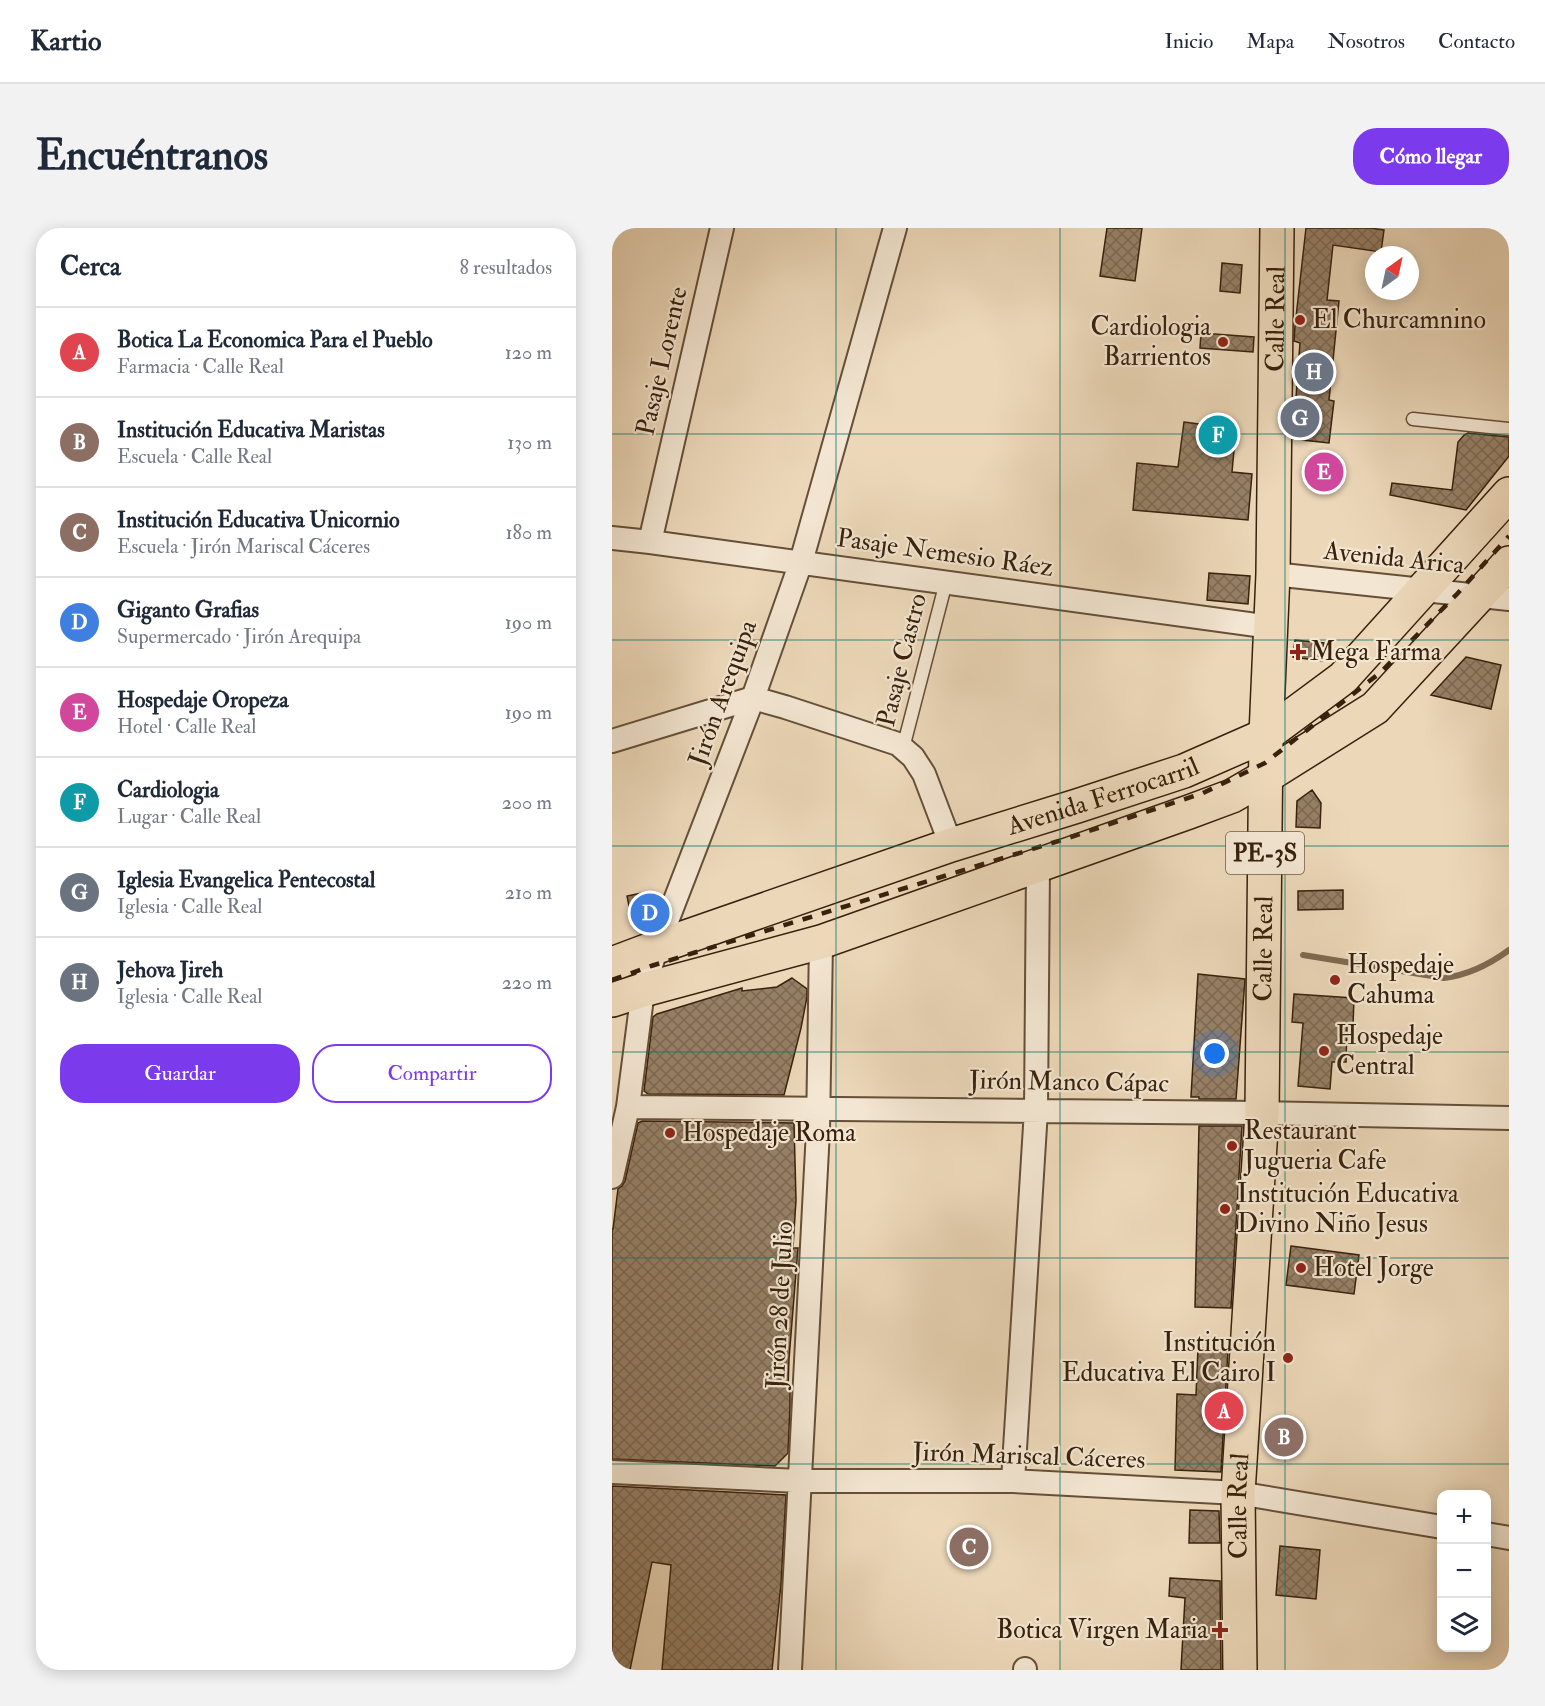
<!DOCTYPE html>
<html lang="es">
<meta charset="utf-8">
<style>
body{margin:0;font-family:"IM FELL Double Pica",serif;background:#f2f2f3;color:#1f2937}
.controls{position:absolute;right:18px;bottom:18px;display:grid;overflow:hidden;border-radius:12px;box-shadow:0 3px 15px #0003}
.controls button{width:54px;height:54px;display:grid;place-items:center;padding:0;border:0;border-bottom:2px solid #e0e1e3;background:#fff;color:#1f2937;font:30px sans-serif}
.compass{position:absolute;left:753px;top:18px;width:54px;height:54px;border-radius:50%;background:#fff;box-shadow:0 3px 15px #0003;rotate:33deg}
.you{position:absolute;left:603px;top:826px;width:21px;height:21px;margin:-15px;border:4px solid #fff;border-radius:50%;background:#1a73e8;box-shadow:0 0 0 9px #1a73e833}
.badge{display:grid;place-items:center;width:39px;height:39px;border-radius:50%;background:#7c3aed;color:#fff;font-size:20px;font-weight:700}
.pin{position:absolute;translate:-50% -50%;border:3px solid #fff;box-shadow:0 2px 6px #0006}
.list{margin:0;padding:0;list-style:none}
h2{display:flex;justify-content:space-between;align-items:center;height:78px;margin:0;padding:0 24px;font-size:26px}
h2 small{font-size:20px;font-weight:400;color:#747a83}
.list li{display:grid;grid-template-columns:39px 1fr auto;gap:18px;align-items:center;box-sizing:border-box;height:90px;padding:0 24px;border-top:2px solid #e0e1e3}
.list b{display:block;font-size:22px;white-space:nowrap}
.list p{margin:0;font-size:20px;white-space:nowrap;color:#747a83}
.list em{font-size:20px;font-style:normal;color:#747a83}
.actions{display:flex;gap:12px;padding:18px 24px}
.actions a{flex:1;padding:14px 0;border:2px solid #7c3aed;border-radius:24px;text-align:center;font-size:21px;color:#7c3aed}
.actions .main{background:#7c3aed;color:#fff}
.icon{flex:none;width:33px;height:33px;fill:none;stroke:currentColor;stroke-width:2;stroke-linecap:round;stroke-linejoin:round}
.map{position:relative;flex:none;width:897px;height:1442px;overflow:hidden;border-radius:24px}
header{display:flex;align-items:center;gap:36px;box-sizing:border-box;height:84px;padding:0 30px;background:#fff;border-bottom:2px solid #e0e1e3}
header strong{font-size:28px}
nav{display:flex;gap:33px;margin-inline-start:auto;font-size:21px}
.intro{display:flex;align-items:center;justify-content:space-between;box-sizing:border-box;height:144px;padding:0 36px}
h1{margin:0;font-size:42px}
.button{padding:15px 27px;border-radius:24px;background:#7c3aed;color:#fff;font-size:21px;font-weight:700}
main{display:flex;gap:36px;padding:0 36px}
aside{flex:1;background:#fff;border-radius:24px;box-shadow:0 3px 15px #0003}
.map>svg:first-child{display:block}
.lines{fill:none;stroke-linecap:round;stroke-linejoin:round}
.stream{stroke:#7f6a51;stroke-width:6}
.building{fill:url(#building-cross-hatch);stroke:#38210d;stroke-width:1.5}
.service-casing{stroke:#654f38;stroke-width:15}
.minor-casing{stroke:#654f38;stroke-width:26}
.primary-casing{stroke:#38210d;stroke-width:36}
.trunk-casing{stroke:#38210d;stroke-width:36}
.service{stroke:#f3e6d2;stroke-width:12}
.minor{stroke:#f3e6d2;stroke-width:22}
.primary{stroke:#ecd8b9;stroke-width:33}
.trunk{stroke:#ecd8b9;stroke-width:33}
.rail{stroke:#38210d;stroke-width:4.5;stroke-dasharray:10 10;stroke-linecap:butt}
.grid{fill:none;stroke:#0f766e;stroke-width:1.5;stroke-opacity:0.55}
.poi-dot{fill:#8f2418;stroke:#f3e6d2;stroke-width:2}
.labels{text-anchor:middle;dominant-baseline:central;stroke-width:4.5;stroke-linejoin:round;paint-order:stroke}
.shield{fill:#f3e6d2;stroke:#705c48;stroke-width:1.5}
.shield-label{font-size:24px;font-weight:bold;fill:#38210d}
.street-label{font-size:26px;fill:#38210d;stroke:#f3e6d2}
.poi-label{font-size:26px;fill:#38210d;stroke:#f3e6d2;text-anchor:start}
</style>
<header>
<strong>Kartio</strong>
<nav><a>Inicio</a><a>Mapa</a><a>Nosotros</a><a>Contacto</a></nav>
</header>
<div class="intro"><h1>Encuéntranos</h1><a class="button">Cómo llegar</a></div>
<main>
<aside>
<h2>Cerca<small>8 resultados</small></h2>
<ul class="list">
<li><span class="badge" style="background:#e0444e">A</span><div><b>Botica La Economica Para el Pueblo</b><p>Farmacia · Calle Real</p></div><em>120 m</em></li>
<li><span class="badge" style="background:#8d6e63">B</span><div><b>Institución Educativa Maristas</b><p>Escuela · Calle Real</p></div><em>130 m</em></li>
<li><span class="badge" style="background:#8d6e63">C</span><div><b>Institución Educativa Unicornio</b><p>Escuela · Jirón Mariscal Cáceres</p></div><em>180 m</em></li>
<li><span class="badge" style="background:#3f7fe0">D</span><div><b>Giganto Grafias</b><p>Supermercado · Jirón Arequipa</p></div><em>190 m</em></li>
<li><span class="badge" style="background:#d1479c">E</span><div><b>Hospedaje Oropeza</b><p>Hotel · Calle Real</p></div><em>190 m</em></li>
<li><span class="badge" style="background:#0f9aa8">F</span><div><b>Cardiologia</b><p>Lugar · Calle Real</p></div><em>200 m</em></li>
<li><span class="badge" style="background:#6b7280">G</span><div><b>Iglesia Evangelica Pentecostal</b><p>Iglesia · Calle Real</p></div><em>210 m</em></li>
<li><span class="badge" style="background:#6b7280">H</span><div><b>Jehova Jireh</b><p>Iglesia · Calle Real</p></div><em>220 m</em></li>
</ul>
<div class="actions"><a class="main">Guardar</a><a>Compartir</a></div>
</aside>
<div class="map">
<svg width="897" height="1442" viewBox="0 0 897 1442">
<defs>
<pattern id="building-cross-hatch" width="8" height="8" patternUnits="userSpaceOnUse" patternTransform="scale(1.5)"><rect width="8" height="8" fill="#968066"/><path d="M0 0l8 8M0 8l8-8" fill="none" stroke="#7b6852"/></pattern>
</defs>
<rect width="100%" height="100%" fill="#ecd8b9"/>
<filter id="stains"><feTurbulence type="fractalNoise" baseFrequency=".00333" numOctaves="4"/><feColorMatrix values="0 0 0 0 .2 0 0 0 0 .09 0 0 0 0 .02 0 0 0 .5 -.17"/></filter>
<radialGradient id="worn" r=".72"><stop offset=".6" stop-color="#630" stop-opacity="0"/><stop offset="1" stop-color="#630" stop-opacity=".3"/></radialGradient>
<g class="lines">
<path class="stream" d="M 691,727 L 832,750 C 857,747 878,736 897,722"/>
</g>
<path class="building" d="M 495,0 L 530,0 L 523,53 L 488,48 Z
M 694,0 L 758,0 L 772,2 L 769,24 L 721,17 L 715,72 L 727,73 L 717,172 L 722,173 L 717,215 L 681,211 L 688,115 L 682,113 L 683,98 Z
M 610,35 L 630,37 L 628,65 L 608,63 Z
M 589,105 L 642,109 L 641,124 L 588,120 Z
M 572,194 L 624,201 L 620,244 L 640,246 L 636,292 L 521,282 L 525,235 L 566,239 Z
M 856,205 L 897,209 L 897,228 L 854,282 L 778,267 L 780,255 L 840,262 L 846,214 L 852,207 Z
M 597,345 L 638,348 L 636,376 L 595,372 Z
M 683,412 L 712,415 L 710,433 L 681,429 Z
M 854,429 L 889,437 L 879,481 L 819,467 Z
M 700,562 L 709,575 L 708,600 L 684,599 L 685,573 Z
M 731,662 L 731,681 L 686,682 L 686,663 Z
M 35,664 L 40,688 L 20,692 L 15,668 Z
M 586,746 L 633,751 L 624,871 L 587,871 L 587,869 L 579,869 Z
M 180,750 L 195,761 L 195,769 L 189,800 L 172,867 L 36,866 L 32,863 L 41,789 L 45,786 L 130,760 L 130,763 L 165,759 Z
M 682,766 L 742,770 L 741,798 L 735,798 L 734,834 L 720,834 L 718,861 L 686,858 L 691,795 L 680,794 Z
M 30,893 L 182,895 L 184,972 L 181,1020 L 186,1020 L 177,1131 L 176,1162 L 178,1162 L 178,1178 L 176,1225 L 163,1238 L 0,1231 L 0,1001 L 1,1001 L 6,961 L 10,958 L 13,953 L 26,895 Z
M 587,898 L 630,898 L 619,1080 L 583,1079 Z
M 679,1018 L 747,1027 L 742,1066 L 674,1057 Z
M 586,1120 L 616,1121 L 609,1244 L 563,1242 L 565,1166 L 584,1167 Z
M 0,1258 L 174,1267 L 169,1356 L 160,1442 L 50,1442 L 59,1337 L 40,1334 L 18,1442 L 0,1442 Z
M 578,1282 L 607,1283 L 608,1315 L 577,1315 Z
M 668,1318 L 708,1322 L 704,1371 L 664,1367 Z
M 558,1350 L 608,1353 L 609,1442 L 569,1442 L 573,1370 L 557,1368 Z"/>
<g class="lines">
<g class="service-casing">
<path id="service" d="M 801,191 L 897,201
M 291,520 L 334,354"/>
</g>
<g class="minor-casing">
<path id="minor" d="M 0,310 L 38,314 L 659,399
M 38,314 L 110,0
M 661,346 L 897,371
M 0,513 L 141,470 L 173,479 L 286,516 L 301,529 L 312,546 L 339,617
M 16,879 L 650,885 L 897,890
M 0,949 L 16,879 L 31,762 L 45,719 L 141,470 L 189,334 L 283,0
M 0,1244 L 187,1253 L 401,1253 L 626,1265 L 830,1299
M 401,1253 L 424,882 L 426,637
M 874,1306 L 897,1310
M 178,1442 L 206,902 L 209,714
M 413,1442 L 413,1441"/>
</g>
<g class="primary-casing">
<g id="primary">
<path id="s1" d="M 0,736 L 45,719 L 339,617 L 465,578 L 572,543 L 654,507 L 731,450 L 897,266"/>
<path d="M 0,772 L 31,762 L 209,714 L 577,584 L 620,568 L 653,549 L 763,480 L 897,335"/>
</g>
</g>
<g class="trunk-casing">
<g id="trunk">
<path id="s2" d="M 628,1442 L 626,1265 L 650,885 L 654,507 L 661,346 L 665,0"/>
</g>
</g>
<use href="#service" class="service"/>
<use href="#minor" class="minor"/>
<use href="#primary" class="primary"/>
<use href="#trunk" class="trunk"/>
<path class="rail" d="M 0,752 L 39,738 L 453,611 L 591,565 L 653,535 L 769,444 L 845,366 L 897,308"/>
</g>
<path class="grid" d="M 224,0 L 224,1442M 448,0 L 448,1442M 673,0 L 673,1442M 0,206 L 897,206M 0,412 L 897,412M 0,618 L 897,618M 0,824 L 897,824M 0,1030 L 897,1030M 0,1236 L 897,1236"/>
<g class="poi-dot">
<circle cx="688" cy="92" r="6"/>
<circle cx="611" cy="114" r="6"/>
<path d="M683 415h6v6h6v6h-6v6h-6v-6h-6v-6h6z"/>
<circle cx="723" cy="752" r="6"/>
<circle cx="712" cy="823" r="6"/>
<circle cx="58" cy="905" r="6"/>
<circle cx="620" cy="918" r="6"/>
<circle cx="613" cy="981" r="6"/>
<circle cx="689" cy="1040" r="6"/>
<circle cx="676" cy="1130" r="6"/>
<path d="M605 1393h6v6h6v6h-6v6h-6v-6h-6v-6h6z"/>
</g>
<g class="labels">
<rect class="shield" x="614" y="604" width="78" height="42" rx="4.5"/>
<g class="shield-label">
<text x="653" y="625">PE-3S</text>
</g>
<g class="street-label">
<text stroke="none"><textPath href="#s2" startOffset="1352">Calle Real</textPath></text>
<text transform="translate(50 133) rotate(-77)">Pasaje Lorente</text>
<text transform="translate(333 325) rotate(8)">Pasaje Nemesio Ráez</text>
<text transform="translate(782 330) rotate(6)">Avenida Arica</text>
<text transform="translate(290 432) rotate(-76)">Pasaje Castro</text>
<text transform="translate(111 465) rotate(-70)">Jirón Arequipa</text>
<text stroke="none"><textPath href="#s1" startOffset="519">Avenida Ferrocarril</textPath></text>
<text stroke="none"><textPath href="#s2" startOffset="722">Calle Real</textPath></text>
<text transform="translate(457 854) rotate(1)">Jirón Manco Cápac</text>
<text transform="translate(168 1077) rotate(-87)">Jirón 28 de Julio</text>
<text transform="translate(417 1228) rotate(2)">Jirón Mariscal Cáceres</text>
<text stroke="none"><textPath href="#s2" startOffset="164">Calle Real</textPath></text>
</g>
<g class="poi-label">
<text x="700" y="92">El Churcamnino</text>
<text x="599" y="99" text-anchor="end">Cardiologia<tspan x="599" dy="30">Barrientos</tspan></text>
<text x="698" y="424">Mega Farma</text>
<text x="735" y="737">Hospedaje<tspan x="735" dy="30">Cahuma</tspan></text>
<text x="724" y="808">Hospedaje<tspan x="724" dy="30">Central</tspan></text>
<text x="632" y="903">Restaurant<tspan x="632" dy="30">Jugueria Cafe</tspan></text>
<text x="70" y="905">Hospedaje Roma</text>
<text x="625" y="966">Institución Educativa<tspan x="625" dy="30">Divino Niño Jesus</tspan></text>
<text x="701" y="1040">Hotel Jorge</text>
<text x="664" y="1115" text-anchor="end">Institución<tspan x="664" dy="30">Educativa El Cairo I</tspan></text>
<text x="596" y="1402" text-anchor="end">Botica Virgen Maria</text>
</g>
</g>
<rect width="100%" height="100%" filter="url(#stains)"/>
<rect width="100%" height="100%" fill="url(#worn)"/>
</svg>
<div class="controls">
<button>+</button>
<button>−</button>
<button><svg class="icon" aria-label="layers" viewBox="0 0 24 24"><path d="M12 4l9 5-9 5-9-5zM3 14l9 5 9-5"/></svg></button>
</div>
<svg class="compass" viewBox="-18 -18 36 36"><path d="M0-13l5 13h-10z" fill="#e53935"/><path d="M0 13l5-13h-10z" fill="#747a83"/></svg>
<div class="you"></div>
<div class="pin badge" style="left:612px;top:1183px;background:#e0444e">A</div>
<div class="pin badge" style="left:672px;top:1209px;background:#8d6e63">B</div>
<div class="pin badge" style="left:357px;top:1319px;background:#8d6e63">C</div>
<div class="pin badge" style="left:38px;top:685px;background:#3f7fe0">D</div>
<div class="pin badge" style="left:712px;top:244px;background:#d1479c">E</div>
<div class="pin badge" style="left:606px;top:207px;background:#0f9aa8">F</div>
<div class="pin badge" style="left:688px;top:190px;background:#6b7280">G</div>
<div class="pin badge" style="left:702px;top:144px;background:#6b7280">H</div>
</div>
</main>
